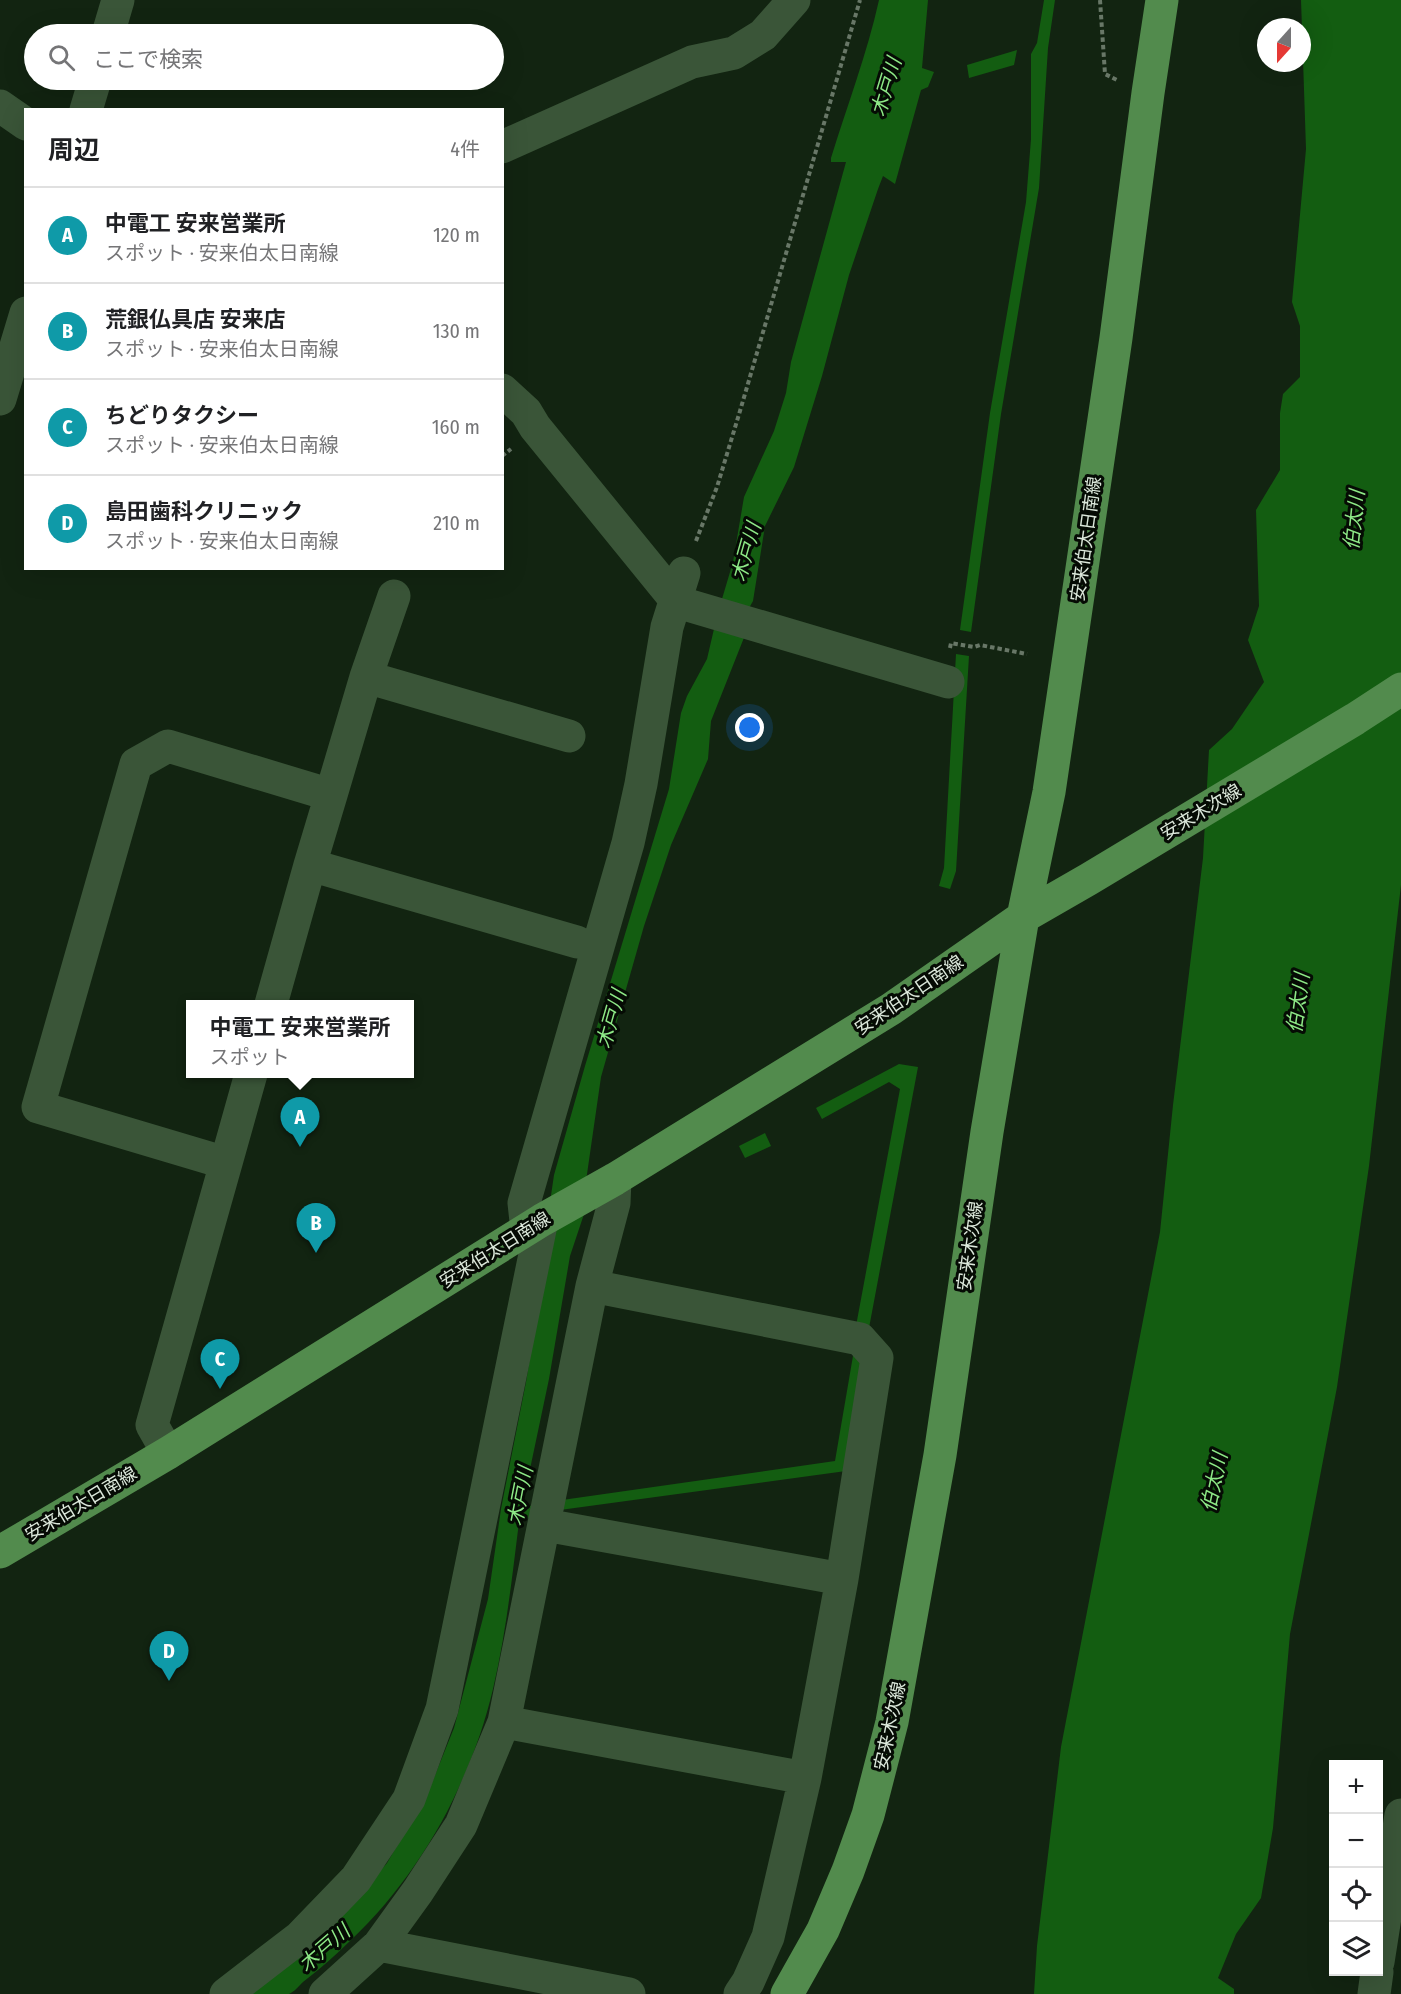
<!DOCTYPE html>
<html lang="ja">
<meta charset="utf-8">
<style>
body{margin:0;font-family:"Fira Sans Condensed","Noto Sans JP",sans-serif;background:#f6f6f6;color:#202124}
.controls{position:absolute;right:18px;bottom:18px;display:grid;overflow:hidden;border-radius:0px;box-shadow:0 6px 24px #0002}
.controls button{width:54px;height:54px;display:grid;place-items:center;padding:0;border:0;border-bottom:2px solid #e0e0e0;background:#fff;color:#202124;font:30px sans-serif}
.compass{position:absolute;left:1257px;top:18px;width:54px;height:54px;border-radius:50%;background:#fff;box-shadow:0 6px 24px #0002;rotate:201deg}
.you{position:absolute;left:750px;top:728px;width:21px;height:21px;margin:-15px;border:4px solid #fff;border-radius:50%;background:#1a73e8;box-shadow:0 0 0 9px #1a73e833}
.badge{display:grid;place-items:center;width:39px;height:39px;border-radius:50%;background:#83526a;color:#fff;font-size:20px;font-weight:700}
.pin{position:absolute;translate:-50% -50px;filter:drop-shadow(0 2px 3px #0008)}
.pin::after{content:'';position:absolute;top:32px;width:21px;height:18px;background:inherit;clip-path:polygon(0 0,100% 0,50% 100%)}
.popup{position:absolute;left:186px;top:1000px;width:228px;height:78px;box-sizing:border-box;display:grid;place-content:center;border-radius:0px;background:#fff;filter:drop-shadow(0 2px 4px #0005);font-size:20px;white-space:nowrap;color:#757577}
.popup b{font-size:22px;color:#202124}
.popup::after{content:'';position:absolute;left:50%;top:100%;margin-left:-12px;border:12px solid transparent;border-top-color:#fff}
.list{margin:0;padding:0;list-style:none}
h2{display:flex;justify-content:space-between;align-items:center;height:78px;margin:0;padding:0 24px;font-size:26px}
h2 small{font-size:20px;font-weight:400;color:#757577}
.list li{display:grid;grid-template-columns:39px 1fr auto;gap:18px;align-items:center;box-sizing:border-box;height:96px;padding:0 24px;border-top:2px solid #e0e0e0}
.list b{display:block;font-size:22px;white-space:nowrap}
.list p{margin:0;font-size:20px;white-space:nowrap;color:#757577}
.list em{font-size:20px;font-style:normal;color:#757577}
.icon{flex:none;width:33px;height:33px;fill:none;stroke:currentColor;stroke-width:2;stroke-linecap:round;stroke-linejoin:round}
.map{position:relative;flex:none;width:1401px;height:1994px;overflow:hidden}
.search{position:absolute;background:#fff;box-shadow:0 6px 24px #0002;left:24px;top:24px;width:480px;height:66px;display:flex;align-items:center;gap:15px;box-sizing:border-box;padding:0 21px;border-radius:33px;color:#757577;font-size:22px}
.panel{position:absolute;background:#fff;box-shadow:0 6px 24px #0002;left:24px;top:108px;width:480px;height:462px;border-radius:0px}
.map>svg:first-child{display:block}
.water{fill:#135d11}
.lines{fill:none;stroke-linecap:round;stroke-linejoin:round}
.path{stroke:#687767;stroke-width:4;stroke-dasharray:4.5 3;stroke-linecap:butt}
.minor{stroke:#3a5538;stroke-width:33}
.major{stroke:#528b4d;stroke-width:33}
.labels{text-anchor:middle;dominant-baseline:central;stroke-width:6;stroke-linejoin:round;paint-order:stroke}
.street-label{font-size:18px;fill:#dce8db;stroke:#050b04}
.water-label{font-size:20px;font-style:italic;fill:#8de886;stroke:#050b04}
</style>
<div class="map">
<svg width="1401" height="1994" viewBox="0 0 1401 1994">
<rect width="100%" height="100%" fill="#122411"/>
<path class="water" d="M 879,0 L 928,0 L 922,68 L 934,72 L 928,87 L 921,90 L 895,184 L 883,176 L 878,189 L 849,275 L 822,376 L 794,467 L 765,526 L 753,601 L 744,617 L 719,609 L 733,562 L 744,497 L 774,431 L 786,393 L 791,362 L 846,162 L 831,162 L 831,158 C 847,106 867,54 879,0 Z
M 1044,0 L 1055,0 L 1048,48 L 1039,188 L 1001,414 L 971,632 L 960,630 L 990,413 L 1026,202 L 1031,139 L 1031,54 L 1037,43 Z
M 1301,0 L 1401,0 L 1401,885 L 1369,1166 L 1337,1387 L 1290,1634 L 1273,1828 L 1261,1898 L 1236,1934 L 1218,1978 L 1234,1989 L 1234,1994 L 1034,1994 L 1037,1946 L 1061,1747 L 1160,1232 L 1173,1105 L 1203,858 L 1209,750 L 1232,729 L 1264,682 L 1248,640 L 1259,606 L 1256,510 L 1280,470 L 1280,413 L 1283,394 L 1300,377 L 1300,326 L 1292,302 L 1306,149 Z
M 1017,50 L 1014,65 L 969,78 L 967,65 Z
M 717,616 L 749,625 L 711,721 L 708,759 L 671,845 L 644,926 L 601,1077 L 585,1188 L 549,1209 L 554,1175 L 585,1066 L 669,789 L 681,713 L 687,696 L 707,659 Z
M 956,654 L 969,656 L 956,871 L 950,889 L 939,886 L 944,868 Z
M 899,1064 L 918,1067 L 869,1328 L 856,1326 L 900,1089 L 889,1082 L 822,1119 L 816,1108 Z
M 765,1133 L 771,1146 L 745,1158 L 739,1146 Z
M 586,1208 L 570,1256 L 549,1379 L 522,1507 L 537,1505 L 536,1515 L 519,1522 C 512,1578 506,1634 493,1689 C 471,1782 421,1874 351,1940 C 336,1955 320,1969 303,1982 C 299,1986 294,1992 289,1994 C 281,1994 258,1994 248,1994 L 349,1907 L 387,1863 L 429,1790 L 454,1728 L 488,1599 L 501,1509 L 526,1382 L 551,1230 Z
M 854,1350 L 864,1359 L 846,1471 L 560,1510 L 562,1500 L 835,1461 Z"/>
<g class="lines">
<path class="path" d="M 1100,0 L 1105,74 L 1117,80
M 502,456 L 511,449
M 696,541 L 717,487 L 740,411 L 860,0
M 950,648 L 951,643 L 974,647 L 980,645 L 1027,654"/>
<path class="minor" d="M 108,34 L 118,0
M 0,106 L 26,124
M 86,110 L 95,80
M 502,147 L 692,62 L 734,53 L 763,35 L 794,0
M 502,390 L 526,412 L 535,427 L 675,599 L 684,604 L 948,682
M 0,399 L 26,313
M 366,677 L 569,736
M 331,795 L 310,865 L 577,942
M 271,1004 L 310,865
M 226,1163 L 251,1074
M 615,1179 L 614,1203 L 592,1286 L 860,1339 L 877,1358 L 842,1579 L 805,1778
M 527,1230 L 524,1203 L 628,843 L 641,784 L 667,627 L 684,573
M 168,1453 L 152,1425 L 226,1163 L 38,1107 L 136,764 L 168,746 L 331,795 L 366,677 L 394,596
M 545,1525 L 842,1579
M 504,1722 L 592,1286
M 379,1945 L 418,1891 L 461,1825 L 504,1722 L 805,1778 L 768,1937 L 748,1982 L 740,1994
M 1378,1962 L 1401,1815
M 226,1994 L 300,1937 L 356,1879 L 409,1799 L 442,1709 L 542,1220
M 325,1994 L 379,1945 L 629,1994
M 1374,1994 L 1377,1972"/>
<path class="major" d="M 0,1552 L 168,1453 L 542,1220 L 615,1179 L 891,1009 L 1023,917 L 1089,879 L 1355,719 L 1401,689
M 787,1994 L 823,1930 L 848,1871 L 868,1815 L 892,1722 L 940,1455 L 987,1132 L 1023,917 L 1049,792 L 1116,338 L 1148,93 L 1162,0"/>
</g>
<g class="labels">
<g class="street-label">
<text transform="translate(1086 539) rotate(-82)">安来伯太日南線</text>
<text transform="translate(1201 812) rotate(-31)">安来木次線</text>
<text transform="translate(909 995) rotate(-34)">安来伯太日南線</text>
<text transform="translate(970 1246) rotate(-82)">安来木次線</text>
<text transform="translate(495 1250) rotate(-32)">安来伯太日南線</text>
<text transform="translate(81 1504) rotate(-31)">安来伯太日南線</text>
<text transform="translate(890 1726) rotate(-78)">安来木次線</text>
</g>
<g class="water-label">
<text transform="translate(886 87) rotate(-73)">木戸川</text>
<text transform="translate(1354 520) rotate(-84)">伯太川</text>
<text transform="translate(746 552) rotate(-74)">木戸川</text>
<text transform="translate(1298 1003) rotate(-82)">伯太川</text>
<text transform="translate(611 1019) rotate(-74)">木戸川</text>
<text transform="translate(1214 1482) rotate(-78)">伯太川</text>
<text transform="translate(520 1496) rotate(-79)">木戸川</text>
<text transform="translate(324 1948) rotate(-41)">木戸川</text>
</g>
</g>
</svg>
<div class="controls">
<button>+</button>
<button>−</button>
<button><svg class="icon" aria-label="locate" viewBox="0 0 24 24"><circle cx="12" cy="12" r="6"/><path d="M12 2v4M12 18v4M2 12h4M18 12h4"/></svg></button>
<button><svg class="icon" aria-label="layers" viewBox="0 0 24 24"><path d="M12 4l9 5-9 5-9-5zM3 14l9 5 9-5"/></svg></button>
</div>
<svg class="compass" viewBox="-18 -18 36 36"><path d="M0-13l5 13h-10z" fill="#e53935"/><path d="M0 13l5-13h-10z" fill="#757577"/></svg>
<div class="you"></div>
<div class="pin badge" style="left:300px;top:1147px;background:#0f9aa8">A</div>
<div class="popup"><b>中電工 安来営業所</b>スポット</div>
<div class="pin badge" style="left:316px;top:1253px;background:#0f9aa8">B</div>
<div class="pin badge" style="left:220px;top:1389px;background:#0f9aa8">C</div>
<div class="pin badge" style="left:169px;top:1681px;background:#0f9aa8">D</div>
<div class="search"><svg class="icon" aria-label="search" viewBox="0 0 24 24"><circle cx="10" cy="10" r="6"/><path d="M15 15l6 6"/></svg>ここで検索</div>
<section class="panel">
<h2>周辺<small>4件</small></h2>
<ul class="list">
<li><span class="badge" style="background:#0f9aa8">A</span><div><b>中電工 安来営業所</b><p>スポット · 安来伯太日南線</p></div><em>120 m</em></li>
<li><span class="badge" style="background:#0f9aa8">B</span><div><b>荒銀仏具店 安来店</b><p>スポット · 安来伯太日南線</p></div><em>130 m</em></li>
<li><span class="badge" style="background:#0f9aa8">C</span><div><b>ちどりタクシー</b><p>スポット · 安来伯太日南線</p></div><em>160 m</em></li>
<li><span class="badge" style="background:#0f9aa8">D</span><div><b>島田歯科クリニック</b><p>スポット · 安来伯太日南線</p></div><em>210 m</em></li>
</ul>
</section>
</div>
